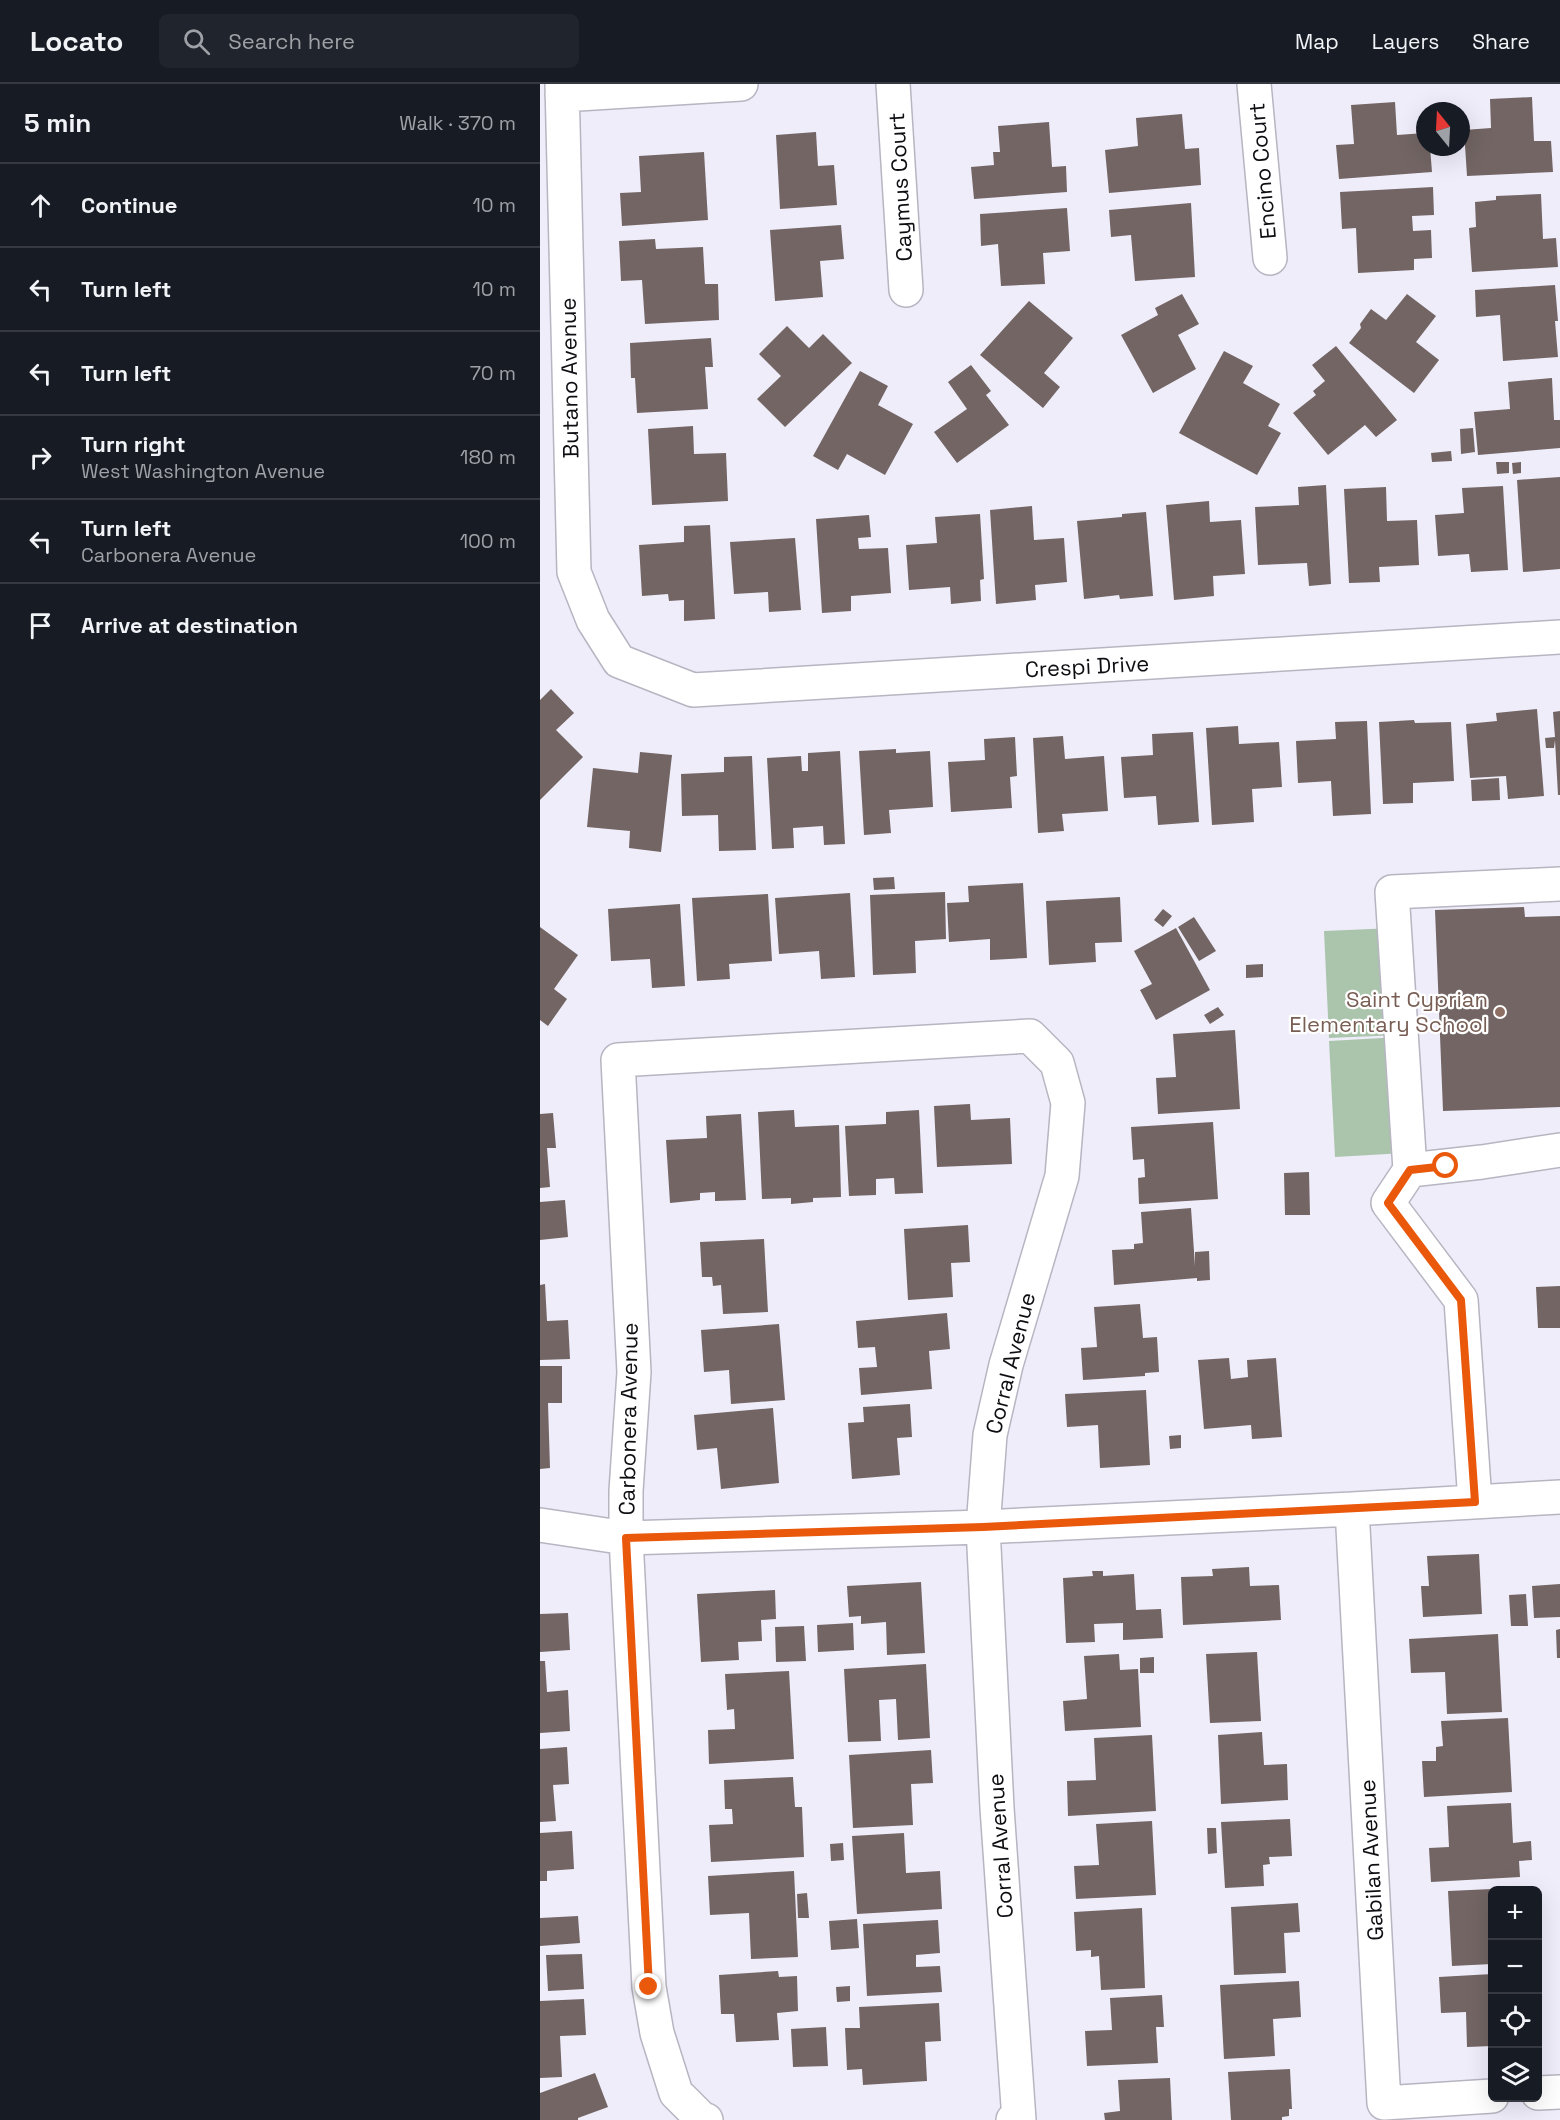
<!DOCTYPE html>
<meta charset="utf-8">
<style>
body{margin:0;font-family:"Space Grotesk",sans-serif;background:#20242c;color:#f1f3f6}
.controls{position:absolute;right:18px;bottom:18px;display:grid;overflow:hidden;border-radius:9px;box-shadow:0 6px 24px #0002}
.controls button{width:54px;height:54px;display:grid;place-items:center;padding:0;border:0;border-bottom:2px solid #363941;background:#171b24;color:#f1f3f6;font:30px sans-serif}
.compass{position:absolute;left:876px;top:18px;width:54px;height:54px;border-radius:50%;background:#171b24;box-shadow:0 6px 24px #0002;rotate:342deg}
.stop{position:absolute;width:18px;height:18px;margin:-14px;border:4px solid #ea580c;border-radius:50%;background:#fff}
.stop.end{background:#ea580c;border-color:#fff;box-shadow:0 2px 6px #0008}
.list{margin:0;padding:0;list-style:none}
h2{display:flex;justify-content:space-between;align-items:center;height:78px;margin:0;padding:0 24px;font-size:26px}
h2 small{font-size:20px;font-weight:400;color:#9ea1a6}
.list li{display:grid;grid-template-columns:39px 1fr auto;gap:18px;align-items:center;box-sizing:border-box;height:84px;padding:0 24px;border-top:2px solid #363941}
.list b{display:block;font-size:22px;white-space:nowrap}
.list p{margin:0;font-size:20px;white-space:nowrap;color:#9ea1a6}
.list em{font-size:20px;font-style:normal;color:#9ea1a6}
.icon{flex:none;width:33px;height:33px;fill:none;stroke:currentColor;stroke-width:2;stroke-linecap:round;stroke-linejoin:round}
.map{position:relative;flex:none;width:1020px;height:2036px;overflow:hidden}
header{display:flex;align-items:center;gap:36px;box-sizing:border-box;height:84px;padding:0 30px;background:#171b24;border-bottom:2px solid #363941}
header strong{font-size:28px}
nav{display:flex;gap:33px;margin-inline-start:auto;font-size:21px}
.search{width:420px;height:54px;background:#20242c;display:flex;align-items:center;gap:15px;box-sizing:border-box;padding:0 21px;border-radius:9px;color:#9ea1a6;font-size:22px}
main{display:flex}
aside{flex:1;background:#171b24}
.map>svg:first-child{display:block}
.green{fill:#abc5ad}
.building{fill:#726564}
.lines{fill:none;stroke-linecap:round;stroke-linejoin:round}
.minor-casing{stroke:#b7b5c1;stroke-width:36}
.minor{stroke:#fff;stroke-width:33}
.route{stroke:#ea580c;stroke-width:8}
.education-dot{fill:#8d6e63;stroke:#fff;stroke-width:2}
.labels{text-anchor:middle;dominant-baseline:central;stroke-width:4.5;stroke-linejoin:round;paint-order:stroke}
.street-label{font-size:22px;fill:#0e0e12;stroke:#fff}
.education-label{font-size:22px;fill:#785e54;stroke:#fff;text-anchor:end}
</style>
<header>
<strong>Locato</strong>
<div class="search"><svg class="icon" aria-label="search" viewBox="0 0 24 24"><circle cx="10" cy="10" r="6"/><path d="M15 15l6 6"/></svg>Search here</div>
<nav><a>Map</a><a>Layers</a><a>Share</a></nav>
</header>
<main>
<aside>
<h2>5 min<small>Walk · 370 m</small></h2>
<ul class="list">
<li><svg class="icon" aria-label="ahead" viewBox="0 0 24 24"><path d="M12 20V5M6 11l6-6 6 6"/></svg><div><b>Continue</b></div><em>10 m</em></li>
<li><svg class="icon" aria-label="left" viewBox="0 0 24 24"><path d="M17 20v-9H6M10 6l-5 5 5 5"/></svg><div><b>Turn left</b></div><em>10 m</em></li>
<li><svg class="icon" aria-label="left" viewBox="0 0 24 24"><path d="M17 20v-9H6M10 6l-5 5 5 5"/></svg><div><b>Turn left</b></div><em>70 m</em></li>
<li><svg class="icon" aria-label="right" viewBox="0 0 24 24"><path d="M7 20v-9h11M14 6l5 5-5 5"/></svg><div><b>Turn right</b><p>West Washington Avenue</p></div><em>180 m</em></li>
<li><svg class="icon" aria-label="left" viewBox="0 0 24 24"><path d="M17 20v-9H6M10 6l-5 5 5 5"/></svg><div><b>Turn left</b><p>Carbonera Avenue</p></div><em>100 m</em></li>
<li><svg class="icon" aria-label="arrive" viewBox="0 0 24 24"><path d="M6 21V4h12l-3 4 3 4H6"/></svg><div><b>Arrive at destination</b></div></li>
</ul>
</aside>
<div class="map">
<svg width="1020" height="2036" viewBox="0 0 1020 2036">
<rect width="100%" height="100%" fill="#efedfa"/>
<path class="green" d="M 854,844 L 859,951 L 789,954 L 784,847 Z
M 860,953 L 865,1069 L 795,1073 L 789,957 Z"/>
<path class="building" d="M 992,13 L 994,57 L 1011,57 L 1013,88 L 927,92 L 924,46 L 951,44 L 950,15 Z
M 855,18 L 857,51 L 885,49 L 885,63 L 890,63 L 892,88 L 799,95 L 796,61 L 814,60 L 811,21 Z
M 642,30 L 645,65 L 659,64 L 661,101 L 569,109 L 565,66 L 598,62 L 596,34 Z
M 509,38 L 512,83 L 526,82 L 527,108 L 434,115 L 431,83 L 454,81 L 453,68 L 460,68 L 458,42 Z
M 276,48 L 278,82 L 294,81 L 297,121 L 240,125 L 236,51 Z
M 164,68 L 168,136 L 82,142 L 80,109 L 101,108 L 99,72 Z
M 893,103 L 894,131 L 872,132 L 873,147 L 891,146 L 892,174 L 874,175 L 874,186 L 818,189 L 816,144 L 802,145 L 800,108 Z
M 1001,110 L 1003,155 L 1016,154 L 1018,183 L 932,188 L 929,144 L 936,143 L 935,118 L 956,116 L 956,112 Z
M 651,119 L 655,193 L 595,197 L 591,151 L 571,153 L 569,126 Z
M 527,124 L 530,167 L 503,169 L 505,200 L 461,202 L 458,160 L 441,162 L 440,130 Z
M 301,141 L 304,175 L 280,177 L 283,213 L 235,217 L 230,146 Z
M 115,155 L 116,165 L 163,163 L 165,200 L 178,200 L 179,236 L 105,240 L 102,196 L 81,197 L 79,157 Z
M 1015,201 L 1018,237 L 1015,237 L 1018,273 L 963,277 L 960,231 L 936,233 L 935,206 Z
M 642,210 L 659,240 L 638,251 L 656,285 L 613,309 L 581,251 L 618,231 L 615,224 Z
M 867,210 L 896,232 L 876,258 L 899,276 L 874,309 L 809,259 L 821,244 L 820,240 L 831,225 L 846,236 Z
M 489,217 L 533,254 L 504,289 L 520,303 L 503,324 L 440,271 Z
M 247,242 L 269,264 L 283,250 L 312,279 L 245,343 L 217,315 L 241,292 L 219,270 Z
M 171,254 L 173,283 L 165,283 L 168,325 L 97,329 L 95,294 L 91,294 L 90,259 Z
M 796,262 L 857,336 L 836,353 L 825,341 L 788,371 L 753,329 L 776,311 L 773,307 L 785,297 L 772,281 Z
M 684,267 L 713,282 L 703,299 L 740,320 L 728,342 L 741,349 L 717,391 L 639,349 Z
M 431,281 L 451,307 L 446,311 L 469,341 L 417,379 L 394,348 L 427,325 L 408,298 Z
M 320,287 L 348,302 L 338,321 L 373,340 L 345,391 L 307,370 L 298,386 L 273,372 Z
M 1012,294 L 1014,336 L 1020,336 L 1020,364 L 938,371 L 934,328 L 970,325 L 968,298 Z
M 153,342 L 154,370 L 186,369 L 188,417 L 112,421 L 108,345 Z
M 933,344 L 935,368 L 921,370 L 920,345 Z
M 911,367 L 912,377 L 892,378 L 891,369 Z
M 956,378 L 969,378 L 969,389 L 957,390 Z
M 981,378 L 981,389 L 973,390 L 972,379 Z
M 1020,393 L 1020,485 L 983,488 L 977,396 Z
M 786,401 L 791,500 L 769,502 L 767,479 L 718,481 L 715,423 L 759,421 L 758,403 Z
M 963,402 L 968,486 L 931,488 L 929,470 L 898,472 L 895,431 L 924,429 L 922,404 Z
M 846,403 L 847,437 L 877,436 L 879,481 L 839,483 L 840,498 L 809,499 L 804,405 Z
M 669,417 L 670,438 L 701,436 L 705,490 L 673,492 L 674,512 L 634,516 L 626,421 Z
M 492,422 L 494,456 L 524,454 L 527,498 L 495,501 L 496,516 L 456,520 L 450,426 Z
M 606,428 L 613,512 L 580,515 L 579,511 L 544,515 L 537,437 L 582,433 L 582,430 Z
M 440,430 L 444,495 L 440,496 L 441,517 L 411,520 L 410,503 L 369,506 L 366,461 L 397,459 L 395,433 Z
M 329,431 L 331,453 L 318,454 L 319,465 L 348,464 L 351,509 L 311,512 L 311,527 L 282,529 L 276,435 Z
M 170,441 L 175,535 L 144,537 L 144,516 L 129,517 L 128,510 L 102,512 L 99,461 L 144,458 L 144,442 Z
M 255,454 L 261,526 L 229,528 L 228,508 L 194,510 L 190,458 Z
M 11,605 L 34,629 L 16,646 L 43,673 L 0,716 L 0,616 Z
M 997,625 L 1004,712 L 968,715 L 966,692 L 930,694 L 926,640 L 957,637 L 956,629 Z
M 1020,627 L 1020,711 L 1018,711 L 1015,656 L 1014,664 L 1006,664 L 1005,654 L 1015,653 L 1013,628 Z
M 874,636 L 875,639 L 911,638 L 914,697 L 873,699 L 873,719 L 843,720 L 839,638 Z
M 827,637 L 831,730 L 793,732 L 791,697 L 758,699 L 756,657 L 796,655 L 795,638 Z
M 698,642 L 699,660 L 739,658 L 742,703 L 712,705 L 714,738 L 672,741 L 666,644 Z
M 653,648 L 659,738 L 618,741 L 616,712 L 584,714 L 581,673 L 613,671 L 612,650 Z
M 523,652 L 525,675 L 564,672 L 568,727 L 522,730 L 524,747 L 498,749 L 493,654 Z
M 475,653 L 477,692 L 470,693 L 472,724 L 411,728 L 408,678 L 445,676 L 444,655 Z
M 356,665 L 356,669 L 390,667 L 393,723 L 349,726 L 351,749 L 324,751 L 319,667 Z
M 300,667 L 305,760 L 284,761 L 283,742 L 253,744 L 254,764 L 232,765 L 227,674 L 261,672 L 262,687 L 268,687 L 268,669 Z
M 100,668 L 132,671 L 121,768 L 89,764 L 90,747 L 47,743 L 53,684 L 98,689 Z
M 212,672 L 216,766 L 179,767 L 178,731 L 142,732 L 141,690 L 184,688 L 184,673 Z
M 959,694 L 960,716 L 932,717 L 931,696 Z
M 354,793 L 355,805 L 334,806 L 333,794 Z
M 483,799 L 487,874 L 450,876 L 450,855 L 409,858 L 407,819 L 429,818 L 428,802 Z
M 405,808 L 406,855 L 375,857 L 376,889 L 333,891 L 330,811 Z
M 310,809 L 315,893 L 281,895 L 279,867 L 239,870 L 235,814 Z
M 228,810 L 232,877 L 189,880 L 190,895 L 157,897 L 152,814 Z
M 580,813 L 582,858 L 555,859 L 556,878 L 509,881 L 506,817 Z
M 140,820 L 145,902 L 112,904 L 110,875 L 71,877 L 68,825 Z
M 984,823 L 985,833 L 1020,832 L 1020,1023 L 903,1027 L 895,826 Z
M 623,825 L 632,832 L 623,843 L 614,836 Z
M 654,833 L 676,867 L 659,877 L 638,843 Z
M 0,843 L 38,871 L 14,905 L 27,915 L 8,942 L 0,936 Z
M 636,844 L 670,906 L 616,936 L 600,906 L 612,900 L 594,867 Z
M 723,880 L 723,893 L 706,894 L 706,881 Z
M 678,923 L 684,931 L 670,940 L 664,931 Z
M 695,946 L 700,1025 L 618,1030 L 616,994 L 636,993 L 633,950 Z
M 430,1020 L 431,1036 L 470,1034 L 472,1080 L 397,1083 L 394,1022 Z
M 254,1026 L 255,1043 L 299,1041 L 301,1113 L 273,1114 L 273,1118 L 251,1120 L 251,1114 L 222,1115 L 218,1028 Z
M 379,1026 L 383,1109 L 355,1110 L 354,1094 L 336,1095 L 336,1111 L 309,1112 L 305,1042 L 346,1040 L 346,1028 Z
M 13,1029 L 16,1064 L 7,1064 L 10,1103 L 0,1104 L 0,1030 Z
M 201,1030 L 206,1116 L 175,1117 L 175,1108 L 160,1109 L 160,1116 L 130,1119 L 126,1056 L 167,1054 L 166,1032 Z
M 673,1038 L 678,1115 L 599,1120 L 598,1094 L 605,1093 L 604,1075 L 593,1076 L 591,1043 Z
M 769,1088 L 770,1131 L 745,1131 L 744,1089 Z
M 25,1116 L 28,1153 L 0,1156 L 0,1118 Z
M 651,1124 L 655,1182 L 655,1168 L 669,1167 L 670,1196 L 657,1197 L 657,1194 L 574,1201 L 572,1166 L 594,1165 L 594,1160 L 603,1159 L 601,1128 Z
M 428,1141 L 430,1178 L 411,1179 L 413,1213 L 368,1216 L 364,1145 Z
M 224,1155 L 228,1228 L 183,1230 L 181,1201 L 173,1202 L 172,1193 L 162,1193 L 160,1158 Z
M 5,1200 L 7,1237 L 28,1236 L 30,1275 L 0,1276 L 0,1201 Z
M 1020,1202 L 1020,1244 L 998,1244 L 996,1203 Z
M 600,1220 L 603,1254 L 617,1253 L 619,1288 L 605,1289 L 605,1292 L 543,1296 L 541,1264 L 557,1263 L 554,1223 Z
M 407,1229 L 410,1265 L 389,1267 L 392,1305 L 321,1311 L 319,1284 L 337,1283 L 335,1263 L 318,1264 L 316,1237 Z
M 239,1240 L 245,1316 L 191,1320 L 189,1286 L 164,1288 L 161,1246 Z
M 689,1274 L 691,1295 L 708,1293 L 707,1276 L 736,1274 L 742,1353 L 712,1355 L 711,1341 L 664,1345 L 658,1276 Z
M 0,1282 L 22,1282 L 22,1319 L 8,1319 L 10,1384 L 0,1385 Z
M 606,1306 L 610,1381 L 560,1384 L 558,1341 L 527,1343 L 525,1310 Z
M 370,1320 L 372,1353 L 357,1354 L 360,1391 L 312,1395 L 308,1339 L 324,1338 L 323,1323 Z
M 233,1324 L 239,1399 L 181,1405 L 177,1364 L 157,1366 L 154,1331 Z
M 641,1351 L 641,1364 L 630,1365 L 629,1352 Z
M 939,1470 L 942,1530 L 883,1533 L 881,1502 L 889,1502 L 887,1472 Z
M 709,1483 L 710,1502 L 739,1501 L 741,1536 L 643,1541 L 641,1493 L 673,1492 L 672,1485 Z
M 552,1487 L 563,1487 L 563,1492 L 594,1490 L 596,1526 L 621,1525 L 623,1554 L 583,1556 L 583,1539 L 554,1540 L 555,1558 L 526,1559 L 523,1494 L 553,1492 Z
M 381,1498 L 385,1569 L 347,1571 L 346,1538 L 321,1540 L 321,1532 L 309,1533 L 307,1502 Z
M 1020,1500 L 1020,1533 L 994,1534 L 992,1502 Z
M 235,1506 L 236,1535 L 221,1536 L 222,1557 L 198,1558 L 199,1576 L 161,1578 L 157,1510 Z
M 986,1510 L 988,1542 L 971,1542 L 969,1511 Z
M 28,1529 L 30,1566 L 0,1568 L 0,1530 Z
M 313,1539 L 314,1566 L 278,1568 L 277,1541 Z
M 264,1542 L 266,1577 L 236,1578 L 235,1543 Z
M 1020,1545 L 1020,1574 L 1017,1574 L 1016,1546 Z
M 958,1550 L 962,1628 L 907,1630 L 905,1588 L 871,1589 L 869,1555 Z
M 717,1568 L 721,1637 L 670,1639 L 666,1570 Z
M 579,1570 L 580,1586 L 598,1585 L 601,1643 L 525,1647 L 523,1617 L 547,1615 L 544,1572 Z
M 614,1573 L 614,1589 L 600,1589 L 600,1574 Z
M 0,1577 L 5,1577 L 7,1608 L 28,1606 L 30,1647 L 0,1649 Z
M 386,1580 L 390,1654 L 358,1656 L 356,1615 L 339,1616 L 341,1657 L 308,1658 L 304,1585 Z
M 249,1587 L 254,1675 L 169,1680 L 168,1646 L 195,1645 L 194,1625 L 187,1626 L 185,1590 Z
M 968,1634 L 972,1708 L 884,1713 L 882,1677 L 896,1677 L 896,1663 L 903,1662 L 901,1637 Z
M 722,1648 L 724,1681 L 747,1680 L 748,1716 L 681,1720 L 678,1651 Z
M 612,1651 L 616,1727 L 528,1732 L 527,1697 L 556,1696 L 554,1654 Z
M 27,1663 L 29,1700 L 13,1701 L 16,1737 L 0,1738 L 0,1665 Z
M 391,1666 L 393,1699 L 371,1700 L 373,1741 L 313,1744 L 309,1671 Z
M 253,1693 L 255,1723 L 262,1723 L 264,1773 L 171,1778 L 169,1741 L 193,1740 L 192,1725 L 185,1725 L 184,1696 Z
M 971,1719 L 973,1759 L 991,1757 L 992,1776 L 979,1777 L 980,1793 L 891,1798 L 889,1764 L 909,1763 L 907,1722 Z
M 750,1735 L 752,1772 L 729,1773 L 730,1780 L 723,1781 L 724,1802 L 685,1804 L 681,1738 Z
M 612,1737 L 616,1811 L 536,1815 L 534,1782 L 559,1781 L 556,1740 Z
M 667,1744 L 676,1744 L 677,1769 L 668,1770 Z
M 32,1747 L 34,1785 L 7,1787 L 7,1797 L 0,1797 L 0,1749 Z
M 364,1749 L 366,1789 L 400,1787 L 402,1825 L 317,1830 L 312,1752 Z
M 303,1759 L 304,1776 L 291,1777 L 290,1760 Z
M 254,1787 L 258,1873 L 211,1875 L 209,1829 L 170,1831 L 168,1792 Z
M 991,1803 L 991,1806 L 953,1806 L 953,1805 Z
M 952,1805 L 952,1880 L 912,1882 L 908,1807 Z
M 267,1809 L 269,1834 L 258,1834 L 257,1810 Z
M 758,1819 L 760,1848 L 744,1849 L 746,1889 L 694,1891 L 691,1823 Z
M 602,1824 L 605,1904 L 561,1906 L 559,1872 L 551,1873 L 551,1866 L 536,1867 L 534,1828 Z
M 38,1832 L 40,1859 L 0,1862 L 0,1834 Z
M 317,1835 L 319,1864 L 291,1866 L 289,1837 Z
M 398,1836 L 400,1869 L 376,1871 L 376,1883 L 400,1882 L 402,1908 L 327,1912 L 323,1840 Z
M 42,1870 L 44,1905 L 8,1907 L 6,1871 Z
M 238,1887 L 239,1893 L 257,1892 L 258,1927 L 237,1929 L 239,1956 L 196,1958 L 194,1930 L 181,1930 L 179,1891 Z
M 952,1890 L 952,1962 L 927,1963 L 926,1928 L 901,1929 L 899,1893 Z
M 759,1897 L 761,1933 L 733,1935 L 735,1972 L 684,1975 L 680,1901 Z
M 310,1902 L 310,1917 L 297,1918 L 296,1903 Z
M 622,1911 L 624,1943 L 616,1943 L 618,1979 L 547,1982 L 545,1947 L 572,1946 L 570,1914 Z
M 44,1915 L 46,1951 L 20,1952 L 22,1993 L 0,1994 L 0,1917 Z
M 399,1919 L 401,1957 L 385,1958 L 387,1997 L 323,2001 L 322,1985 L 307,1986 L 305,1944 L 320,1944 L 319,1923 Z
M 286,1943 L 288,1982 L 253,1983 L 251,1945 Z
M 750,1985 L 752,2025 L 749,2025 L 749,2032 L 742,2033 L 742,2036 L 691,2036 L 688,1988 Z
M 55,1989 L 68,2023 L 38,2034 L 38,2036 L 0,2036 L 0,2009 Z
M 630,1994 L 632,2036 L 565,2036 L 564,2029 L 580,2027 L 578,1996 Z"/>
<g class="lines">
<g class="minor-casing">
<path id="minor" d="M 22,0 L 34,488 L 53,536 L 79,577 L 153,606 L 1020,553
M 353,0 L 366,206
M 714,0 L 730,174
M 22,11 L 201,0
M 870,1086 L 942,1078 L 1020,1066
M 935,1418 L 921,1216 L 848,1119 L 870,1086 L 852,808 L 1020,800
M 812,1425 L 844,2019 L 952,2012
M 0,1441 L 86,1454 L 443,1443 L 812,1425 L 1020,1413
M 998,2009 L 1020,2008
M 166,2036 L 162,2035 L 136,2009 L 117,1949 L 109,1903 L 86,1454 L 86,1407 L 94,1288 L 78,976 L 490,952 L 517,979 L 528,1019 L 522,1092 L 466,1281 L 450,1351 L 443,1443 L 457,1724 L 479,2036 L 473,2036"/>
</g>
<use href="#minor" class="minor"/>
</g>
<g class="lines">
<path class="route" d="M 109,1903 L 86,1454 L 443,1443 L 935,1418 L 921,1216 L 848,1119 L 870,1086 L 906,1082"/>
</g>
<circle class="education-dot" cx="960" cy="928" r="6"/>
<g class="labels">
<g class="street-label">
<text transform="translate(722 87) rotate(-95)">Encino Court</text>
<text transform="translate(360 103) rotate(-93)">Caymus Court</text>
<text transform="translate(29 294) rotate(-91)">Butano Avenue</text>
<text transform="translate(547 582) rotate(-3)">Crespi Drive</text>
<text transform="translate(470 1279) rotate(-76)">Corral Avenue</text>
<text transform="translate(88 1335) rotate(-89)">Carbonera Avenue</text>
<text transform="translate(460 1762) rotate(-94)">Corral Avenue</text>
<text transform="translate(831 1776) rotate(-93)">Gabilan Avenue</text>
</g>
<g class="education-label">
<text x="948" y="915">Saint Cyprian<tspan x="948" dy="25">Elementary School</tspan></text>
</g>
</g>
</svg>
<div class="controls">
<button>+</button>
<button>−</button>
<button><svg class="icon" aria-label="locate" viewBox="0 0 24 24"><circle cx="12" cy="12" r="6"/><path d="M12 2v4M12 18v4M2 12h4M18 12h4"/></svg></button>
<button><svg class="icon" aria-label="layers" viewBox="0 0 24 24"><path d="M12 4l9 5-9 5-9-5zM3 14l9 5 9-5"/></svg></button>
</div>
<svg class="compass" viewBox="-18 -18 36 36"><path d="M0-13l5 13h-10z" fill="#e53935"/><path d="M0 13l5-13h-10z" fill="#9ea1a6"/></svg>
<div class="stop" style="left:906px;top:1082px"></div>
<div class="stop end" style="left:109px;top:1903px"></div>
</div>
</main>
